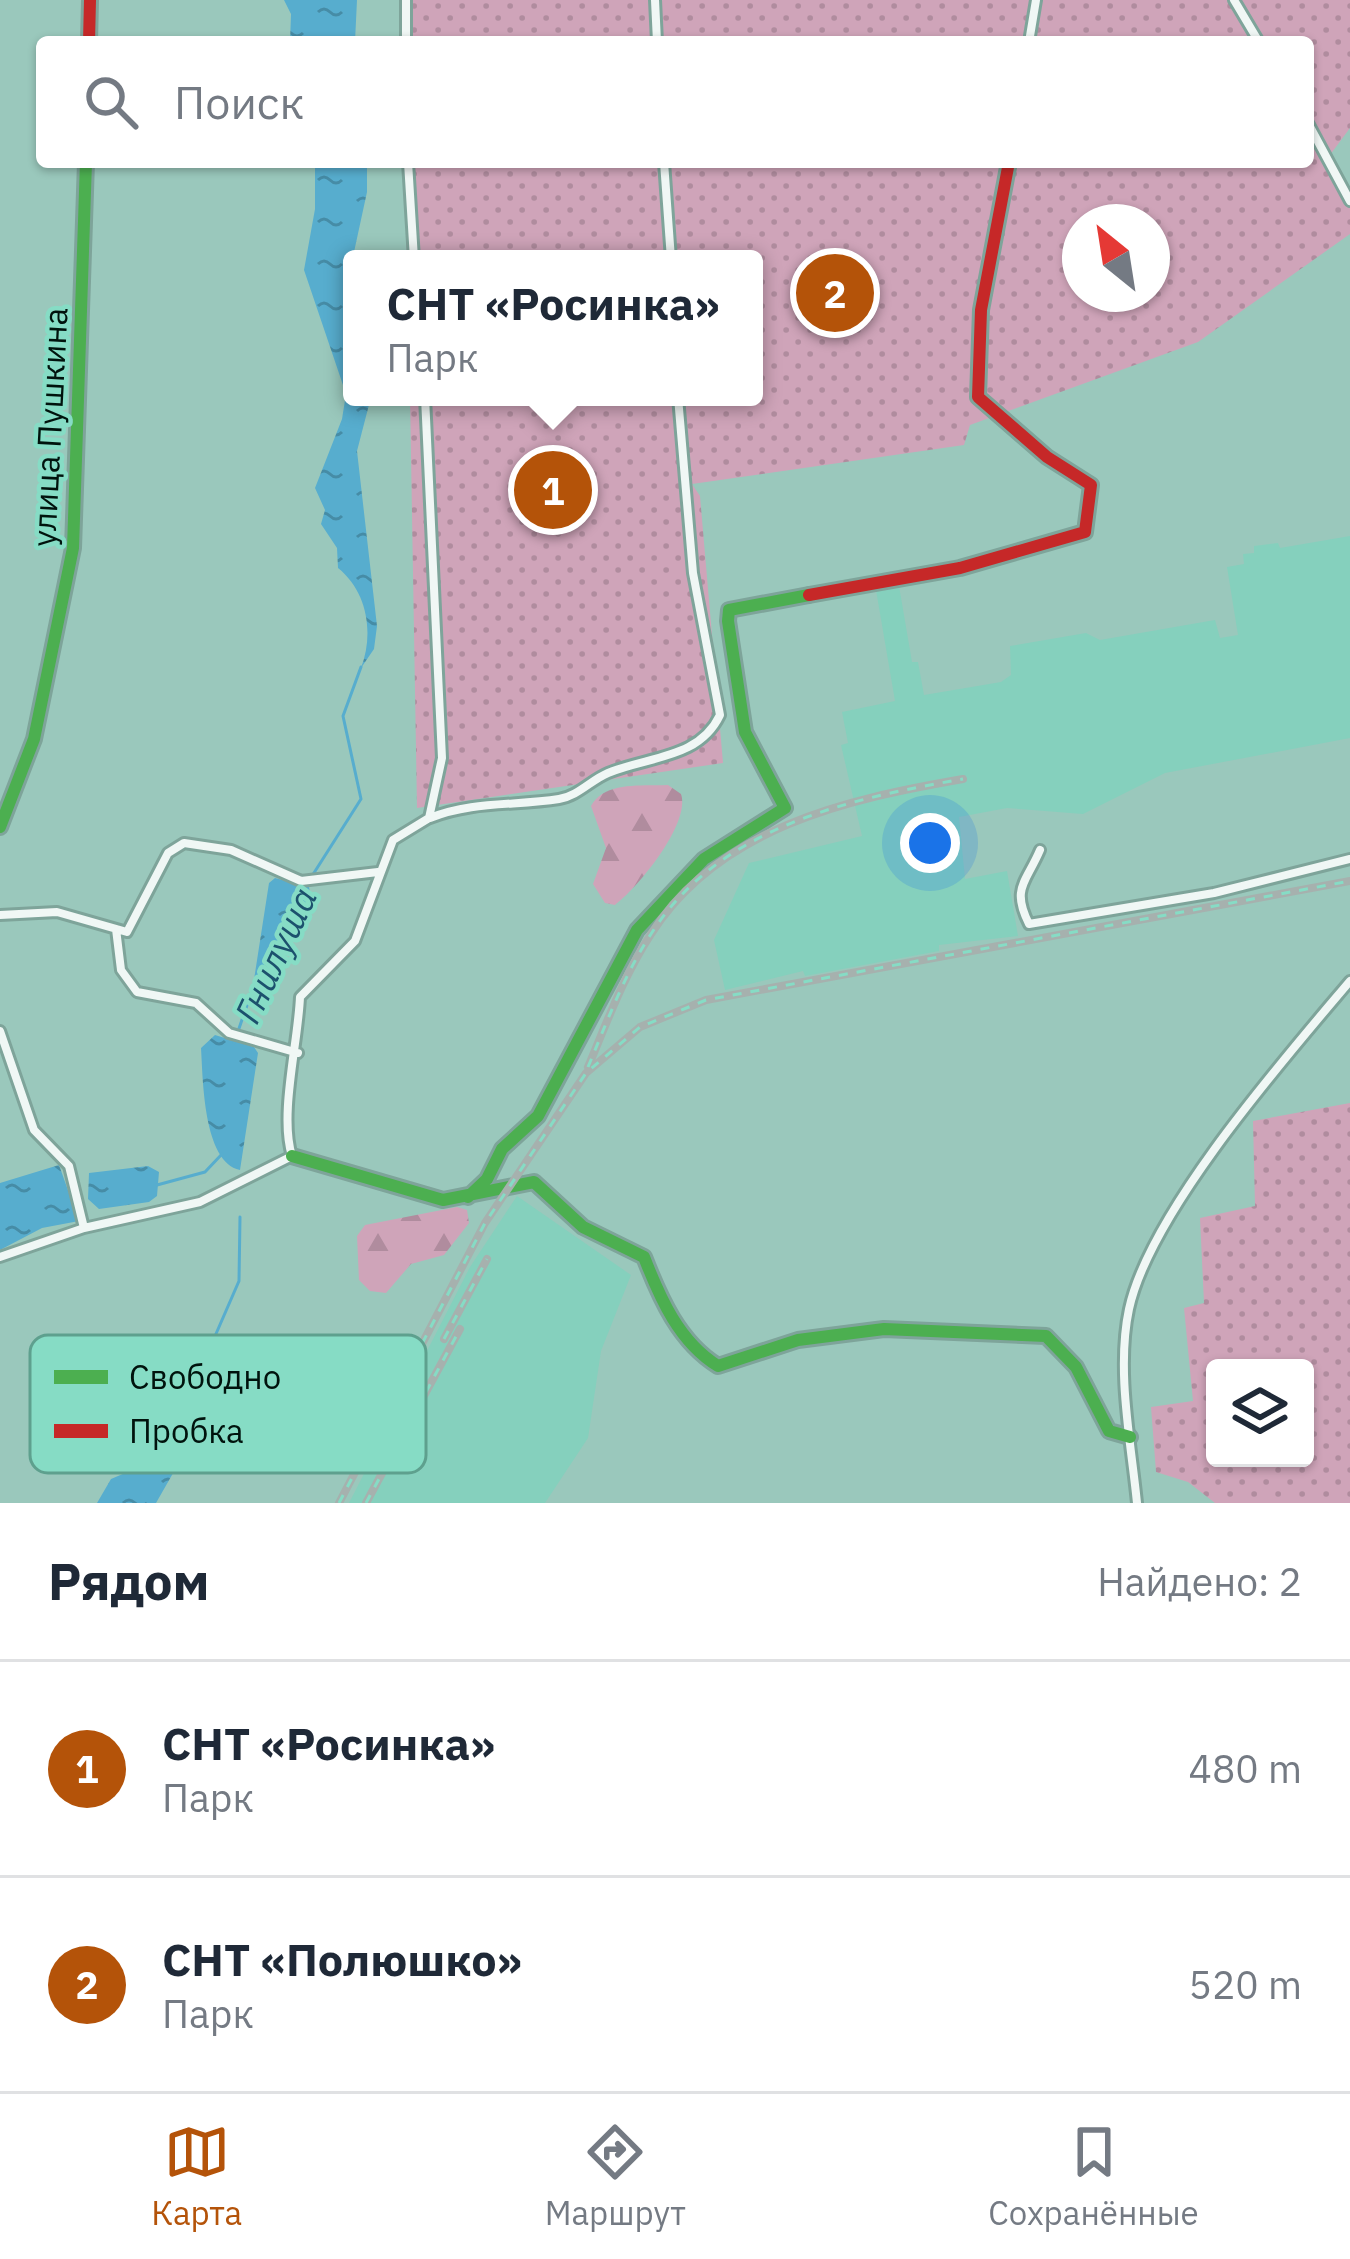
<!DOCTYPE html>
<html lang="ru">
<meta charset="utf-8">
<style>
body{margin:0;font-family:"IBM Plex Sans",sans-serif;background:#f6f6f7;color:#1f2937}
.controls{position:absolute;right:36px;bottom:36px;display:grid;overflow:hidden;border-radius:12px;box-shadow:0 3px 9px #0004}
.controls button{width:108px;height:108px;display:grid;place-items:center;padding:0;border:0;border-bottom:3px solid #e0e1e3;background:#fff;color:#1f2937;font:60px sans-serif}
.compass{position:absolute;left:1062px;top:204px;width:108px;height:108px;border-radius:50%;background:#fff;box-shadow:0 3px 9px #0004;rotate:330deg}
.you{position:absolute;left:930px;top:843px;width:42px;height:42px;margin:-30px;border:9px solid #fff;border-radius:50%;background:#1a73e8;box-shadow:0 0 0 18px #1a73e833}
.badge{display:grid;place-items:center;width:78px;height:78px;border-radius:50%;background:#b45309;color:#fff;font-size:39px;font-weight:700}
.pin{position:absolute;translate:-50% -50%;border:6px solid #fff;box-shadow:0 3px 12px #0006}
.popup{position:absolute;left:343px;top:250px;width:420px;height:156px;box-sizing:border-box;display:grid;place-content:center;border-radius:12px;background:#fff;filter:drop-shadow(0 3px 9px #0005);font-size:39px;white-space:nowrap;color:#747a83}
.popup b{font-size:45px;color:#1f2937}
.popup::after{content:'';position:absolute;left:50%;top:100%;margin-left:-24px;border:24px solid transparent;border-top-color:#fff}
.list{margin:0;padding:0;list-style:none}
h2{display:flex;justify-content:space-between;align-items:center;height:156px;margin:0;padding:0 48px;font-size:51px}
h2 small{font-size:39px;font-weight:400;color:#747a83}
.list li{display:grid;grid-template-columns:78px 1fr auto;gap:36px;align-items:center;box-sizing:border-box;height:216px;padding:0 48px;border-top:3px solid #e0e1e3}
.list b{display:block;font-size:45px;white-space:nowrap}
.list p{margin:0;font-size:39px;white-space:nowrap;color:#747a83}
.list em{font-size:39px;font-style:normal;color:#747a83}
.icon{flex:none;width:66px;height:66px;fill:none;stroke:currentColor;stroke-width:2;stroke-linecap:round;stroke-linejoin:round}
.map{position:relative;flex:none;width:1350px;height:1503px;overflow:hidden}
.search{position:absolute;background:#fff;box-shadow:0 3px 9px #0004;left:36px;right:36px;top:36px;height:132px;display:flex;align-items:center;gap:30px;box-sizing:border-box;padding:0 42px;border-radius:12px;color:#747a83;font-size:45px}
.sheet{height:588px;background:#fff}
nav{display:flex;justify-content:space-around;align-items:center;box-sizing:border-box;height:168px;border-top:3px solid #e0e1e3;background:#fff;font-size:33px;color:#747a83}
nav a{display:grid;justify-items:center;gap:6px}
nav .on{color:#b45309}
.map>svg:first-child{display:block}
.built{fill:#85d0bd}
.forest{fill:url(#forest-firs)}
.garden{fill:url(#garden-dots);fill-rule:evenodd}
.water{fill:url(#water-ripples)}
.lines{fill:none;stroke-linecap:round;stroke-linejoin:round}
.stream{stroke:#57adce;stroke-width:3}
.street-casing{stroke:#7ea49a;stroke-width:14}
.fast-casing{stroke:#7ea49a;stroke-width:18}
.jam-casing{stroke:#7ea49a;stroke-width:18}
.street{stroke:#f0f7f5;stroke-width:8}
.fast{stroke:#4caf50;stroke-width:12}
.jam{stroke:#c62828;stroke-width:12}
.rail-casing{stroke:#a6b1ae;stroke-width:8}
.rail{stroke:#86dcc5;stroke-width:3;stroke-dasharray:9;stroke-linecap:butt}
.labels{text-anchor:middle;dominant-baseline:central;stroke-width:9;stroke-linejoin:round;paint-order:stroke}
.street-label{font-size:33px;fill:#00130d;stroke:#86dcc5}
.water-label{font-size:36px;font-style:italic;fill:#1c516d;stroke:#86dcc5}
.key{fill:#86dcc5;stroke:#5ea08e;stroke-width:3}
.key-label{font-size:33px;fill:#00130d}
</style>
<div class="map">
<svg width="1350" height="1503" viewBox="0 0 1350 1503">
<defs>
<pattern id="forest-firs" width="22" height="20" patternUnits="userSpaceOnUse" patternTransform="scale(3)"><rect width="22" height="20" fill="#cfa4b9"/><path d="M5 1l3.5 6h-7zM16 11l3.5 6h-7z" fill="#b08c9e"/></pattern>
<pattern id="garden-dots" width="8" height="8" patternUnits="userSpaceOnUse" patternTransform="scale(3)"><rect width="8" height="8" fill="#cfa4b9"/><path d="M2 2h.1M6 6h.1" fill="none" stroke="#b08c9e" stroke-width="1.8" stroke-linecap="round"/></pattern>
<pattern id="water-ripples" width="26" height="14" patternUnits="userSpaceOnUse" patternTransform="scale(3)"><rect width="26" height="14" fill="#57adce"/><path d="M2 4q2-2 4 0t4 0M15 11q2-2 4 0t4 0" fill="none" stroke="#468ca6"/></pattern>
</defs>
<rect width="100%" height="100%" fill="#9ac8bc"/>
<path class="built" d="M 1350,536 L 1350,738 L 1165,773 L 1083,814 L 1007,808 L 959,817 L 965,879 L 1007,871 L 1018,936 L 939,945 L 939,951 L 805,976 L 803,971 L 725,990 L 714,940 L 749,863 L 862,836 L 841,745 L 848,743 L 842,712 L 895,701 L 876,590 L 899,586 L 912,662 L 918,662 L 924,695 L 1001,682 L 1011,675 L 1010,646 L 1086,633 L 1100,640 L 1215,620 L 1220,638 L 1238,635 L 1227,567 L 1244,564 L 1243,554 L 1254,553 L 1254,546 L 1278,543 L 1280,548 Z
M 517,1196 L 631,1275 L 601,1351 L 588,1438 L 545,1503 L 349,1503 L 470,1267 Z"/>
<path class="forest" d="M 668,785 L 681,794 C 691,823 638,888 615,905 L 605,903 L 593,884 L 606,848 L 591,806 C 604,781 643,786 668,785 Z
M 457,1207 L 467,1210 L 469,1223 L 444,1255 L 411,1264 L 386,1293 L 370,1291 L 359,1280 L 357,1236 L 365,1225 Z"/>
<path class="garden" d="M 399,0 L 1350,0 L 1350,128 L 1327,159 L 1350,200 L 1350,234 L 1198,342 L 970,425 L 964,445 L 692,484 L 700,496 L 723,763 L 417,808 L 410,397 L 754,397 L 754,259 L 407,259 L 404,162 L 1308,162 L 1308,42 L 400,42 ZM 1080,222 L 1152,222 L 1152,294 L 1080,294 Z
M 1350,1103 L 1350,1503 L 1215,1503 L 1188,1482 L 1156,1472 L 1151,1407 L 1193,1401 L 1184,1308 L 1204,1303 L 1200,1218 L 1255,1206 L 1253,1121 ZM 1305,1368 L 1305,1458 L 1215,1458 L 1215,1368 Z"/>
<path class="water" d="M 284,0 L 357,0 L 355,42 L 290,42 L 291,14 Z
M 315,162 L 367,162 L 367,192 L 351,266 L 352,397 L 371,397 L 357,451 L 377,626 L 374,649 L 361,668 C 374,634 368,592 338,568 L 337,548 L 321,524 L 325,510 L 315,488 L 342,419 L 346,394 L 304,270 L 315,209 Z
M 275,878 L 309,887 C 318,924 275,960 253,986 L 269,883 Z
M 215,1035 L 254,1047 L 258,1053 L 240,1170 C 203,1162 203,1079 201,1048 Z
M 59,1165 L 79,1221 L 42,1228 L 0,1250 L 0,1183 Z
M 148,1166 L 159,1172 L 157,1196 L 149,1202 L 99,1209 L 88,1199 L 89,1173 Z
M 159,1434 L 184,1454 L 156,1503 L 97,1503 L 111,1479 L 125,1473 L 133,1448 Z"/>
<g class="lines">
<path class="stream" d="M 312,876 L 361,799 L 343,716 L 361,667
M 234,1043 L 254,985
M 157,1185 L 205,1172 L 222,1154
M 173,1443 L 196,1413 L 202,1366 L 239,1281 L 240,1217"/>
<g class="street-casing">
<path id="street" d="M 406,0 L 406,42
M 655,0 L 657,42
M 1234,0 L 1259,42
M 1029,42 L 1036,0
M 1308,123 L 1350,201
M 408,162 L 414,259
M 664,162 L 671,259
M 430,818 C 472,801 515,806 559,799 C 578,796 591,780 608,773 C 649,756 699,759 720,715 L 693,573 L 678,397
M 1040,850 C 1026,883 1011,888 1029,924 L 1214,893 L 1350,859
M 0,915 L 57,912 L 127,932 L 168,853 L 184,843 L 231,850 L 301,881 L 378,872
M 116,929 L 121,970 L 137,992 L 196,1003 L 229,1033 L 298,1053
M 0,1031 L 34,1130 L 69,1166 L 84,1228
M 0,1257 L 84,1228 L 200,1202 L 292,1156 C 279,1115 298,1044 300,997 L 355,941 L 393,840 L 429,818 L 442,758 L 425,397
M 1137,1503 C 1131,1442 1116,1370 1129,1309 C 1150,1212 1285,1058 1350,981"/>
</g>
<g class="fast-casing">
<path id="fast" d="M 0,827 L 34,739 L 73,548 L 86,162
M 292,1156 L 443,1200 L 534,1182 L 583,1227 L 644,1257 C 660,1298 679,1342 718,1366 L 798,1340 L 884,1329 L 1046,1336 L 1076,1367 L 1109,1431 L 1130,1437
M 468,1197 L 487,1179 L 502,1149 L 538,1116 L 637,930 L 704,859 L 785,808 L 745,732 L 728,621 L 729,610 L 809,595"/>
</g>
<g class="jam-casing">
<path id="jam" d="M 89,42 L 90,0
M 809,595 L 960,568 L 1085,532 L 1091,485 L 1047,457 L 978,397 L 981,310 L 1009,162"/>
</g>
<use href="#street" class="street"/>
<use href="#fast" class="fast"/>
<use href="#jam" class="jam"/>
<g class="rail-casing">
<path id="rail" d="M 588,1067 C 607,1022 624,975 651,934 C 719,827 848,799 963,779
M 444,1339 L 487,1259
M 339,1503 L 485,1223 L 586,1073 L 640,1027 L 706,1000 L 1350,881
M 366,1503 L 460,1329"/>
</g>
<use href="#rail" class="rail"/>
</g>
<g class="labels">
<g class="street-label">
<text transform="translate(49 427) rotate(-87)">улица Пушкина</text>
</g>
<g class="water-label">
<text transform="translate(275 955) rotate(-65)">Гнилуша</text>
</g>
</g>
<rect x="30" y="1335" width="396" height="138" rx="18" class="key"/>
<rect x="54" y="1370" width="54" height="14" fill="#4caf50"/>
<rect x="54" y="1424" width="54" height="14" fill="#c62828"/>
<g class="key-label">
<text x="129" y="1389">Свободно</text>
<text x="129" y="1443">Пробка</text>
</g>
</svg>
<div class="controls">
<button><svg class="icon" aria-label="layers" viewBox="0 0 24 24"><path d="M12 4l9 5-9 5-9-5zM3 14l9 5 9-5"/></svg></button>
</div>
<svg class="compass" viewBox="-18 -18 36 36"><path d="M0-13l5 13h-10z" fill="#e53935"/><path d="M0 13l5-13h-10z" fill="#747a83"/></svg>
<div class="you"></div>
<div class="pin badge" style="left:553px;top:490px">1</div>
<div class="popup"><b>СНТ «Росинка»</b>Парк</div>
<div class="pin badge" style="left:835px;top:293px">2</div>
<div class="search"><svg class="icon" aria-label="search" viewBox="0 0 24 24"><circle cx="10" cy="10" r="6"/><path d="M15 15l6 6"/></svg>Поиск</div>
</div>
<section class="sheet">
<h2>Рядом<small>Найдено: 2</small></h2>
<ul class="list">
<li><span class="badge">1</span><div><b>СНТ «Росинка»</b><p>Парк</p></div><em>480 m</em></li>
<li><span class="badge">2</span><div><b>СНТ «Полюшко»</b><p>Парк</p></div><em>520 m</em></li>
</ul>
</section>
<nav>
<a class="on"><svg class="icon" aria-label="map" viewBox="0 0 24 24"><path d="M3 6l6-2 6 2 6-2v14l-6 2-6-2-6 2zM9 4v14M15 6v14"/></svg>Карта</a>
<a><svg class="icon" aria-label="directions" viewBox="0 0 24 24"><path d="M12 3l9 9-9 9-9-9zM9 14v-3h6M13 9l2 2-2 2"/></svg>Маршрут</a>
<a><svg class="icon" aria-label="saved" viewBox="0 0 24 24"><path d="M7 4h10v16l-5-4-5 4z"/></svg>Сохранённые</a>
</nav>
